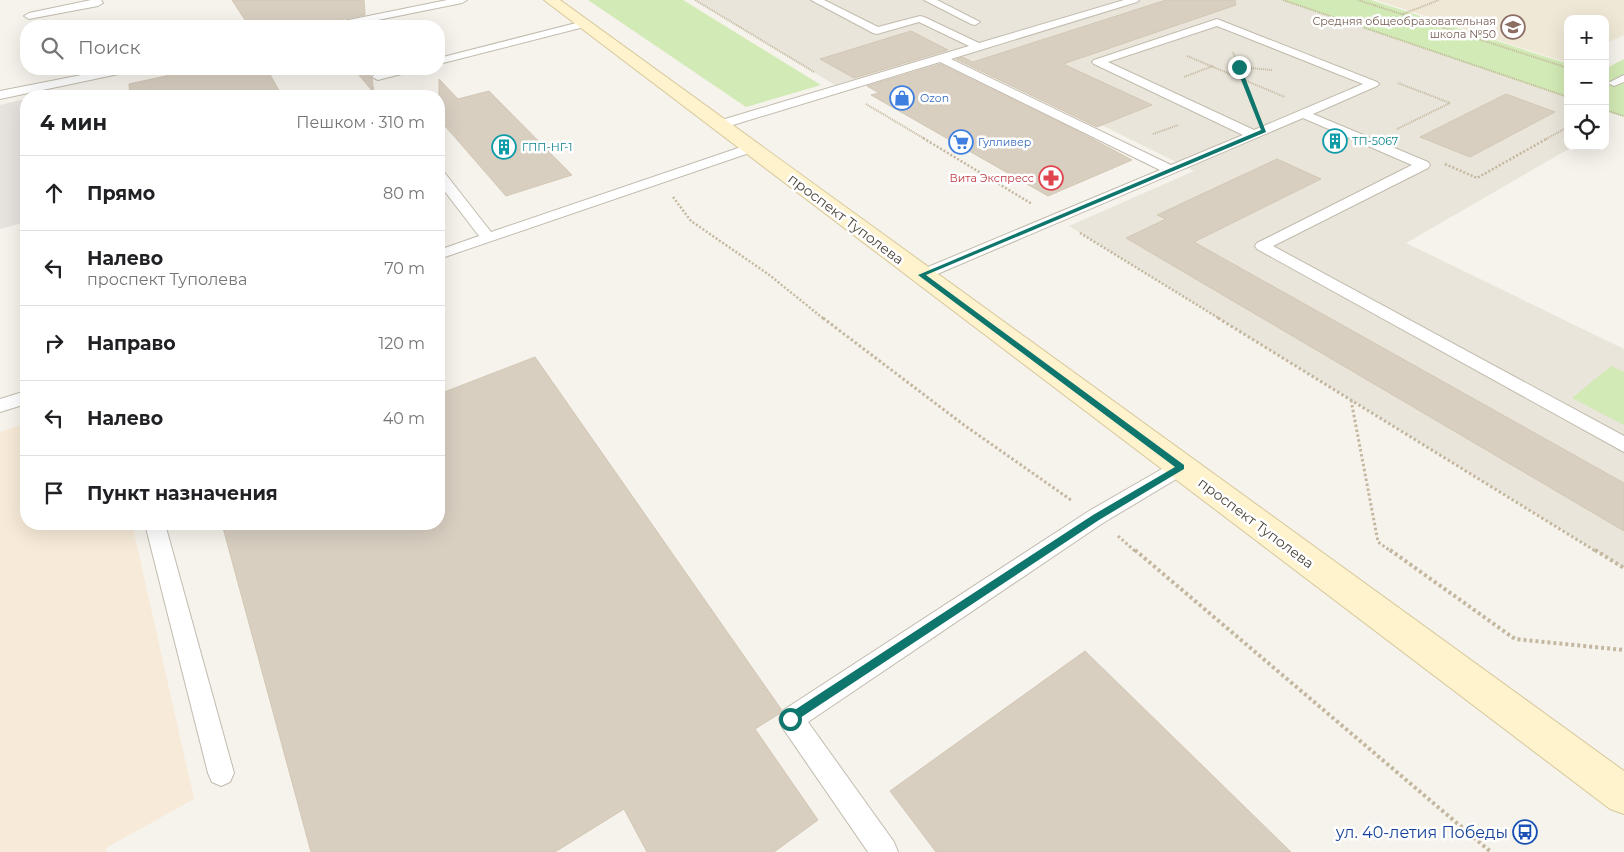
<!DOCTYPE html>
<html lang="ru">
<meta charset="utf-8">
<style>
body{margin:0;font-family:Montserrat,sans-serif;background:#f6f6f6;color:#202124}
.controls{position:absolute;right:15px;top:15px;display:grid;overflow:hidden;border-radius:10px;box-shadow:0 5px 20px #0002}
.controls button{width:45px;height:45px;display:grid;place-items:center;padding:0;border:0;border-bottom:1px solid #e0e0e0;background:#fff;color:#202124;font:25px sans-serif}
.stop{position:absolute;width:15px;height:15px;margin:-11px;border:4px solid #0f766e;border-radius:50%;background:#fff}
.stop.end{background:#0f766e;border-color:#fff;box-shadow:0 1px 5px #0008}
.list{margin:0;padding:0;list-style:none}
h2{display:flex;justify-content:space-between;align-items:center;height:65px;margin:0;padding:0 20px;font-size:21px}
h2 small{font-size:16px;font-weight:400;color:#757577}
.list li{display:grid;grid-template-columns:32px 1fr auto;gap:15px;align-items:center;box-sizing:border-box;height:75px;padding:0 20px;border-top:1px solid #e0e0e0}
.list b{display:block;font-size:19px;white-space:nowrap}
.list p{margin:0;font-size:16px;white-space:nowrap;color:#757577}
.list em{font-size:16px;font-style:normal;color:#757577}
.icon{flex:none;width:28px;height:28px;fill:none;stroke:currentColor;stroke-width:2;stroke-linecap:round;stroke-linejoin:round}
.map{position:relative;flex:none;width:1624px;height:852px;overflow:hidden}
.search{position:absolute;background:#fff;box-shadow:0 5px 20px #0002;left:20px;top:20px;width:425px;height:55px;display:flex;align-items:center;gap:12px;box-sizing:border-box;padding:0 18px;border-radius:20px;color:#757577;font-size:19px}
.panel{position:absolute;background:#fff;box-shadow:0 5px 20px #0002;left:20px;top:90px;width:425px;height:440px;border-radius:20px}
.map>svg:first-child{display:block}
.residential{fill:#eae5da}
.commercial{fill:#f7ead8}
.industrial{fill:#e6e2dd}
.education{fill:#efe8d6}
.green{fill:#d2eab5}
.building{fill:#d8cfc1;stroke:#d3c7b4}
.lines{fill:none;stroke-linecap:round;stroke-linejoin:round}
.lane-casing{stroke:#c2bbae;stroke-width:2}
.secondary-casing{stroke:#d6c79b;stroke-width:2}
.path-far3{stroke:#c4b79f;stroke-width:2;stroke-dasharray:1 1;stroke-linecap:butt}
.path-far2{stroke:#c4b79f;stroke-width:2.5;stroke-dasharray:2 2;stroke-linecap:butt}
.path-far1{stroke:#c4b79f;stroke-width:3;stroke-dasharray:2.5 2.5;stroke-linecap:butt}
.path{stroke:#c4b79f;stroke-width:4;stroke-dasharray:3 3;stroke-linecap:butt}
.lane{fill:#fff;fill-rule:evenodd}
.secondary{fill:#fff3cd;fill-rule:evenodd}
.route{fill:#0f766e}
.labels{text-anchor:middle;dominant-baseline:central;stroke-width:5;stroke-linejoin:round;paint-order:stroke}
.far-education-label{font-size:11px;fill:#785e54;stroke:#fff;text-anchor:end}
.far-shop-label{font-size:11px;fill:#366cbe;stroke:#fff;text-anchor:start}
.far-culture-label{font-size:11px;fill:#0d838f;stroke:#fff;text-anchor:start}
.far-health-label{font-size:11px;fill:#be3a42;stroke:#fff;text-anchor:end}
.street-label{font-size:14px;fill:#4b4439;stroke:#fff}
.near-transit-label{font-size:16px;fill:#164399;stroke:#fff;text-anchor:end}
</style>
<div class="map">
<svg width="1624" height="852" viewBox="0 0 1624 852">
<rect width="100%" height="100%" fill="#f6f3ec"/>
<path class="residential" d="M 695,0 L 1350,0 L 1568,73 L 1568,146 L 1574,146 L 1406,243 L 1624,349 L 1624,568 L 1069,226 L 1194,171 L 953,51 L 835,85 Z"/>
<path class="commercial" d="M 26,423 L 26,524 L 132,524 L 194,799 L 106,848 L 106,852 L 0,852 L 0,432 Z"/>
<path class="industrial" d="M 25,99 L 26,222 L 0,229 L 0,105 Z"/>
<path class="education" d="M 1376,0 L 1624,0 L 1624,35 L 1605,44 L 1605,19 L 1568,19 L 1568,63 Z"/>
<path class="green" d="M 588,0 L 683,0 L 821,85 L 746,107 Z
M 1281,0 L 1371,0 L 1568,64 L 1568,98 Z
M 1624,59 L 1624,117 L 1605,111 L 1605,69 Z
M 1611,366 L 1624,372 L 1624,425 L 1572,398 Z"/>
<path class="building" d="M 232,0 L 364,0 L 365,15 L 334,21 L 327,26 L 249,26 Z
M 1166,0 L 1235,0 L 1236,5 L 1063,64 L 1152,105 L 1097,127 L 956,59 L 963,57 L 973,62 Z
M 911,31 L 948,50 L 854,78 L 820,59 Z
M 940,64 L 1081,133 L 1132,160 L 1048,196 L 871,95 L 879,93 L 867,86 Z
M 198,69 L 267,69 L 282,96 L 130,96 L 129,84 Z
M 354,69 L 371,69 L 370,77 L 372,79 L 374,93 Z
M 439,79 L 458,99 L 489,91 L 572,175 L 506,196 L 439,119 Z
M 1506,94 L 1555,112 L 1470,157 L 1420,137 Z
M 1277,159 L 1321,179 L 1194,242 L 1624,483 L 1624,531 L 1126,238 L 1166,219 L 1157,215 Z
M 535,357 L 781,709 L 779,714 L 755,729 L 818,820 L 774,852 L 647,852 L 624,809 L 555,852 L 311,852 L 222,524 L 439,524 L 439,394 Z
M 1085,651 L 1291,852 L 936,852 L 890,791 Z"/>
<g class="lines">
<g class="lane-casing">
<path id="lane" d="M 91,0 L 101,0 L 103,3 L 98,6 L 29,19 L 24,16 L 29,13 Z
M 447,0 L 467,0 L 462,3 L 348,26 L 329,26 L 334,23 Z
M 811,0 L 824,0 L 878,27 L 920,16 L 924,17 L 979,43 L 1124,0 L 1139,0 L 1137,2 L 951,59 L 1171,165 L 1243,135 L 1094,64 L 1092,62 L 1094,60 L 1217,19 L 1377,82 L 1379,84 L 1377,86 L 1313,114 L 1428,162 L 1430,165 L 1428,168 L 1273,246 L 1624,436 L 1624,452 L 1257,249 L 1255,246 L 1257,243 L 1412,165 L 1303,118 L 928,278 L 916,278 L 914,275 L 916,272 L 1160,170 L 940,62 L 723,128 L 715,128 L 713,125 L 715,122 L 969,46 L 919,22 L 877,34 L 873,33 ZM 1217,26 L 1363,84 L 1254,130 L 1108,62 Z
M 924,0 L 937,0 L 980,22 L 975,25 L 971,24 Z
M 584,21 L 589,24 L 588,26 L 439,64 L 439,58 Z
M 112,69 L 134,69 L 128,72 L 0,99 L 0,91 Z
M 397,69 L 415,69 L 413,71 L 378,80 L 372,77 L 374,75 Z
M 1624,75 L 1624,82 L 1614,86 L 1608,83 Z
M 750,144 L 756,148 L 755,151 L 439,259 L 439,250 L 479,236 L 439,184 L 439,171 L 444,172 L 491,232 Z
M 26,391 L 26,404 L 0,412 L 0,399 Z
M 1181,460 L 1188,462 L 1191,467 L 1188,472 L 1103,523 L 808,722 L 894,842 L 898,852 L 868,852 L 782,727 L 779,719 L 782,711 L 1089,511 L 1174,462 Z
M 145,524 L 165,524 L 234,773 L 230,782 L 221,786 L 212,782 L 208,773 Z"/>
</g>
<g class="secondary-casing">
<path id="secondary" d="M 544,0 L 560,0 L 1624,771 L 1624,814 L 1610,809 Z"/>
</g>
<path class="path-far3" d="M 695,0 L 814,72
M 1283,0 L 1568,97
M 1358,0 L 1568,68
M 1403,14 L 1439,0
M 1233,52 L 1255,109
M 1187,56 L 1285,97
M 1239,67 L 1272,70
M 1184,77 L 1213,66
M 866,104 L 925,139
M 1605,110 L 1624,116
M 1397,129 L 1450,103 L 1398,83
M 1153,134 L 1178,125
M 1546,139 L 1568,127"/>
<path class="path-far2" d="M 923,138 L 1032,204
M 1445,164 L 1477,178 L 1548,138
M 673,197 L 691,221 L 768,274 L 824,319
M 1080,233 L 1220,319"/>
<path class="path-far1" d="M 823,318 L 964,425 L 1071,500
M 1218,318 L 1597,552
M 1351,400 L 1378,542 L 1392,552
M 1118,536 L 1136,552"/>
<path class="path" d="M 1135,550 L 1491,852
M 1390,550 L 1515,639 L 1624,650
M 1595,550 L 1624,568"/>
<use href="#lane" class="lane"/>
<use href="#secondary" class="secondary"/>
</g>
<path class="route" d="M 1239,66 L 1241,67 L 1266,132 L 926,275 L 1184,465 L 1184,469 L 1099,520 L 794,722 L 787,722 L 785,719 L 787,715 L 1093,515 L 1175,467 L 918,275 L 1261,130 L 1236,67 Z"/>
<defs>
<g id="school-ring" transform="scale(1.25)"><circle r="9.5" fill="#fff" stroke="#8d6e63" stroke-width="1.5"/><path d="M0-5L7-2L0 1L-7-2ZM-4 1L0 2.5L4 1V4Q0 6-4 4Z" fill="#8d6e63"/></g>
<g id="shop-ring" transform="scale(1.25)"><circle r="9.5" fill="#fff" stroke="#3f7fe0" stroke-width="1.5"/><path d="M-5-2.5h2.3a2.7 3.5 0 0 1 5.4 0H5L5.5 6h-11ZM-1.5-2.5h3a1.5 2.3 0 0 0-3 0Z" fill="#3f7fe0"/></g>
<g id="building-ring" transform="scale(1.25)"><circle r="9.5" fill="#fff" stroke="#0f9aa8" stroke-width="1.5"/><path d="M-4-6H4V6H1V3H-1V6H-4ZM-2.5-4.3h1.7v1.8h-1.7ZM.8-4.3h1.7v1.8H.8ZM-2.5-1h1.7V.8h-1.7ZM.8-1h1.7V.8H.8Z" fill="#0f9aa8"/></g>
<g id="supermarket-ring" transform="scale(1.25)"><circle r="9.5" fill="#fff" stroke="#3f7fe0" stroke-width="1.5"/><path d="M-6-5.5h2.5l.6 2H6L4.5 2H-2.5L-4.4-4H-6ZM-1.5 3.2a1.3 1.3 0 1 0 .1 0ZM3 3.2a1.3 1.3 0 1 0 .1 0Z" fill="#3f7fe0"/></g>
<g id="pharmacy-ring" transform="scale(1.25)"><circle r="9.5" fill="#fff" stroke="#e0444e" stroke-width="1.5"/><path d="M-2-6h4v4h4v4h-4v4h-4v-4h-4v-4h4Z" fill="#e0444e"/></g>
<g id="bus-ring" transform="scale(1.25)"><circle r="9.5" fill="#fff" stroke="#1a4fb4" stroke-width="1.5"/><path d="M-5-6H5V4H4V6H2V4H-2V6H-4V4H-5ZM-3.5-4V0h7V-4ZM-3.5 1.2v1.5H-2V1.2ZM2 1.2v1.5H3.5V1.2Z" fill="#1a4fb4"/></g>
</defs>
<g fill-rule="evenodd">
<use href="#school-ring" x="1513" y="27"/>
<use href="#shop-ring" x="902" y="98"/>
<use href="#building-ring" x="1335" y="141"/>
<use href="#supermarket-ring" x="961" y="142"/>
<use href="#building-ring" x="504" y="147"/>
<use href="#pharmacy-ring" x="1051" y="178"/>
<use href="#bus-ring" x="1525" y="832"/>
</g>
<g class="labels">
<g class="far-education-label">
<text x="1496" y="21">Средняя общеобразовательная<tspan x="1496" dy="13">школа №50</tspan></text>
</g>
<g class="far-shop-label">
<text x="920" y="98">Ozon</text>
<text x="978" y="142">Гулливер</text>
</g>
<g class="far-culture-label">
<text x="1352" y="141">ТП-5067</text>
<text x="522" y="147">ГПП-НГ-1</text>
</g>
<g class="far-health-label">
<text x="1034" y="178">Вита Экспресс</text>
</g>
<g class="street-label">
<text transform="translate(846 219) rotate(37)">проспект Туполева</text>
<text transform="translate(1256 523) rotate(37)">проспект Туполева</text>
</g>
<g class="near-transit-label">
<text x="1508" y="832">ул. 40-летия Победы</text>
</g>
</g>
</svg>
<div class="controls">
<button>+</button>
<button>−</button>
<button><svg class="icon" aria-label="locate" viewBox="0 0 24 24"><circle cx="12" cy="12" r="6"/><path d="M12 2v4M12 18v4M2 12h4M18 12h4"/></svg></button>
</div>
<div class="stop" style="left:790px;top:719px"></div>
<div class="stop end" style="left:1239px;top:67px"></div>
<div class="search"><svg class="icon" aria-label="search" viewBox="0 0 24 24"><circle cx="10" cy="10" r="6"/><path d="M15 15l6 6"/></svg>Поиск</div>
<section class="panel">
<h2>4 мин<small>Пешком · 310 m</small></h2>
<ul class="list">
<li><svg class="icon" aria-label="ahead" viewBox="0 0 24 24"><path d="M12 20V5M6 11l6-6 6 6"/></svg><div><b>Прямо</b></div><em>80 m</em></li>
<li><svg class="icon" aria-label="left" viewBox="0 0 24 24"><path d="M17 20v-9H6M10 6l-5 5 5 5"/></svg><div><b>Налево</b><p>проспект Туполева</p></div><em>70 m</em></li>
<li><svg class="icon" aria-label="right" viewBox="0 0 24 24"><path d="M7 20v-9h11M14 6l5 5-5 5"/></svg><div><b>Направо</b></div><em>120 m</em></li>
<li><svg class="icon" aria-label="left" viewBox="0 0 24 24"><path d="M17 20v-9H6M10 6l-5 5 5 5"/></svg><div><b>Налево</b></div><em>40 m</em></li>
<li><svg class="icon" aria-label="arrive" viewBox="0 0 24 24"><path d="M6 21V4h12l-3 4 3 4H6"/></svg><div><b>Пункт назначения</b></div></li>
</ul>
</section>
</div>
